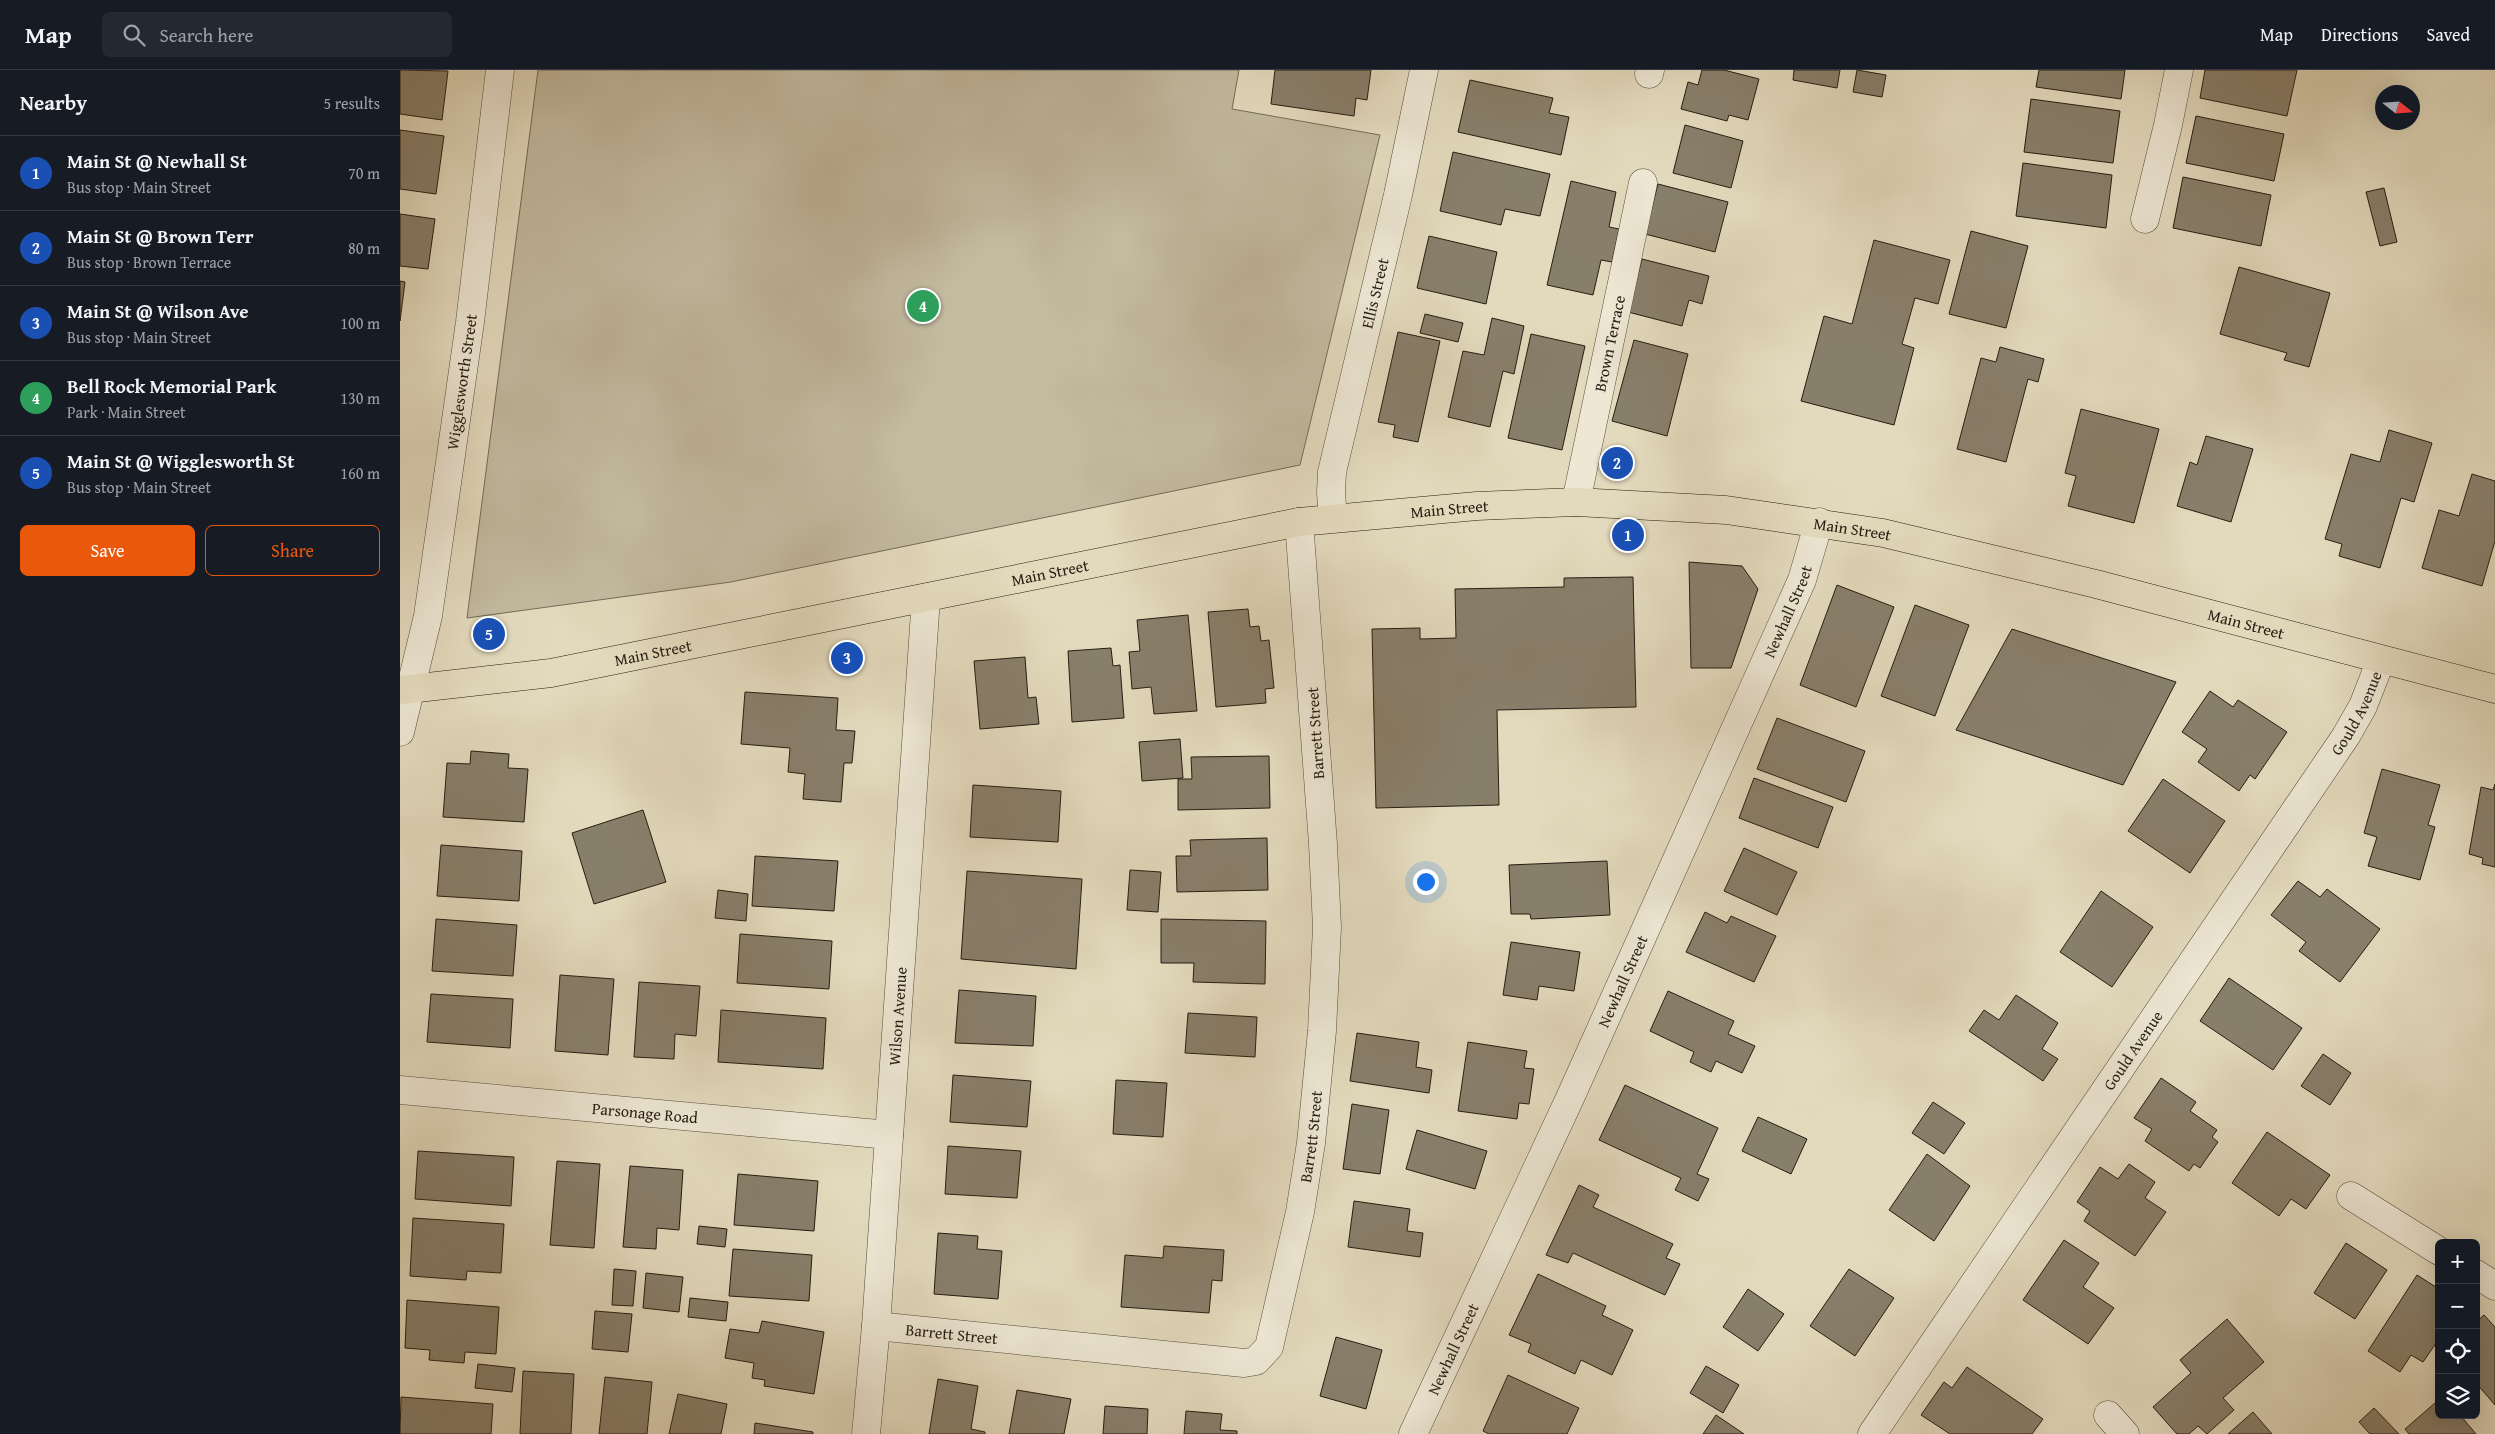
<!DOCTYPE html>
<meta charset="utf-8">
<style>
body{margin:0;font-family:"Gentium Book Plus",serif;background:#242831;color:#f1f3f6}
.controls{position:absolute;right:15px;bottom:15px;display:grid;overflow:hidden;border-radius:8px;box-shadow:0 5px 20px #0002}
.controls button{width:45px;height:45px;display:grid;place-items:center;padding:0;border:0;border-bottom:1px solid #363941;background:#171b24;color:#f1f3f6;font:25px sans-serif}
.compass{position:absolute;left:1975px;top:15px;width:45px;height:45px;border-radius:50%;background:#171b24;box-shadow:0 5px 20px #0002;rotate:107deg}
.you{position:absolute;left:1025px;top:811px;width:18px;height:18px;margin:-12px;border:4px solid #fff;border-radius:50%;background:#1a73e8;box-shadow:0 0 0 8px #1a73e833}
.badge{display:grid;place-items:center;width:32px;height:32px;border-radius:50%;background:#ea580c;color:#fff;font-size:16px;font-weight:700}
.pin{position:absolute;translate:-50% -50%;border:2px solid #fff;box-shadow:0 1px 5px #0006}
.list{margin:0;padding:0;list-style:none}
h2{display:flex;justify-content:space-between;align-items:center;height:65px;margin:0;padding:0 20px;font-size:21px}
h2 small{font-size:16px;font-weight:400;color:#9ea1a6}
.list li{display:grid;grid-template-columns:32px 1fr auto;gap:15px;align-items:center;box-sizing:border-box;height:75px;padding:0 20px;border-top:1px solid #363941}
.list b{display:block;font-size:19px;white-space:nowrap}
.list p{margin:0;font-size:16px;white-space:nowrap;color:#9ea1a6}
.list em{font-size:16px;font-style:normal;color:#9ea1a6}
.actions{display:flex;gap:10px;padding:15px 20px}
.actions a{flex:1;padding:11px 0;border:1px solid #ea580c;border-radius:8px;text-align:center;font-size:18px;color:#ea580c}
.actions .main{background:#ea580c;color:#fff}
.icon{flex:none;width:28px;height:28px;fill:none;stroke:currentColor;stroke-width:2;stroke-linecap:round;stroke-linejoin:round}
.map{position:relative;flex:none;width:2095px;height:1364px;overflow:hidden}
header{display:flex;align-items:center;gap:30px;box-sizing:border-box;height:70px;padding:0 25px;background:#171b24;border-bottom:1px solid #363941}
header strong{font-size:24px}
nav{display:flex;gap:28px;margin-inline-start:auto;font-size:18px}
.search{width:350px;height:45px;background:#242831;display:flex;align-items:center;gap:12px;box-sizing:border-box;padding:0 18px;border-radius:8px;color:#9ea1a6;font-size:19px}
main{display:flex}
aside{flex:1;background:#171b24}
.map>svg:first-child{display:block}
.green{fill:#c3baa0;stroke:#746c59}
.building{fill:#887f6b;stroke:#251d12}
.lines{fill:none;stroke-linecap:round;stroke-linejoin:round}
.minor-casing{stroke:#544c3d;stroke-width:29}
.primary-casing{stroke:#251d12;stroke-width:29}
.minor{stroke:#ede7d4;stroke-width:28}
.primary{stroke:#e3dabd;stroke-width:28}
.labels{text-anchor:middle;dominant-baseline:central;stroke-width:4;stroke-linejoin:round;paint-order:stroke}
.street-label{font-size:16px;fill:#251d12;stroke:#ede7d4}
</style>
<header>
<strong>Map</strong>
<div class="search"><svg class="icon" aria-label="search" viewBox="0 0 24 24"><circle cx="10" cy="10" r="6"/><path d="M15 15l6 6"/></svg>Search here</div>
<nav><a>Map</a><a>Directions</a><a>Saved</a></nav>
</header>
<main>
<aside>
<h2>Nearby<small>5 results</small></h2>
<ul class="list">
<li><span class="badge" style="background:#1a4fb4">1</span><div><b>Main St @ Newhall St</b><p>Bus stop · Main Street</p></div><em>70 m</em></li>
<li><span class="badge" style="background:#1a4fb4">2</span><div><b>Main St @ Brown Terr</b><p>Bus stop · Brown Terrace</p></div><em>80 m</em></li>
<li><span class="badge" style="background:#1a4fb4">3</span><div><b>Main St @ Wilson Ave</b><p>Bus stop · Main Street</p></div><em>100 m</em></li>
<li><span class="badge" style="background:#2e9e5b">4</span><div><b>Bell Rock Memorial Park</b><p>Park · Main Street</p></div><em>130 m</em></li>
<li><span class="badge" style="background:#1a4fb4">5</span><div><b>Main St @ Wigglesworth St</b><p>Bus stop · Main Street</p></div><em>160 m</em></li>
</ul>
<div class="actions"><a class="main">Save</a><a>Share</a></div>
</aside>
<div class="map">
<svg width="2095" height="1364" viewBox="0 0 2095 1364">
<rect width="100%" height="100%" fill="#e3dabd"/>
<filter id="stains"><feTurbulence type="fractalNoise" baseFrequency=".004" numOctaves="4"/><feColorMatrix values="0 0 0 0 .2 0 0 0 0 .09 0 0 0 0 .02 0 0 0 .5 -.17"/></filter>
<radialGradient id="worn" r=".72"><stop offset=".6" stop-color="#630" stop-opacity="0"/><stop offset="1" stop-color="#630" stop-opacity=".3"/></radialGradient>
<path class="green" d="M 138,0 L 839,0 L 832,39 L 980,65 L 900,395 L 331,512 L 67,548 Z"/>
<path class="building" d="M 0,0 L 48,1 L 42,50 L 0,44 Z
M 875,0 L 971,0 L 967,30 L 956,28 L 954,46 L 871,34 Z
M 1302,0 L 1324,0 L 1359,9 L 1348,50 L 1329,45 L 1327,51 L 1281,39 L 1288,12 L 1298,15 Z
M 1394,0 L 1440,0 L 1437,18 L 1393,10 Z
M 1457,0 L 1486,5 L 1482,27 L 1453,22 Z
M 1639,0 L 1725,0 L 1721,29 L 1636,17 Z
M 1805,0 L 1897,0 L 1887,46 L 1800,28 Z
M 1070,10 L 1153,28 L 1149,43 L 1169,47 L 1161,85 L 1058,62 Z
M 1631,29 L 1720,41 L 1713,93 L 1624,82 Z
M 1796,46 L 1884,64 L 1874,111 L 1786,93 Z
M 1285,55 L 1343,71 L 1331,118 L 1273,103 Z
M 0,60 L 44,66 L 36,124 L 0,119 Z
M 1053,82 L 1150,104 L 1140,146 L 1105,139 L 1101,155 L 1040,141 Z
M 1623,93 L 1712,105 L 1706,158 L 1616,146 Z
M 1783,107 L 1871,125 L 1861,176 L 1773,158 Z
M 1171,111 L 1216,122 L 1209,157 L 1219,159 L 1212,192 L 1201,190 L 1193,225 L 1147,215 Z
M 1258,114 L 1328,132 L 1315,182 L 1245,164 Z
M 1984,118 L 1997,172 L 1980,176 L 1966,122 Z
M 0,144 L 35,149 L 28,199 L 0,196 Z
M 1571,161 L 1628,176 L 1606,258 L 1549,244 Z
M 1029,166 L 1097,182 L 1086,234 L 1017,218 Z
M 1474,170 L 1550,190 L 1538,234 L 1515,228 L 1502,274 L 1514,278 L 1494,355 L 1401,331 L 1424,246 L 1452,254 Z
M 1242,189 L 1309,206 L 1302,234 L 1289,230 L 1282,256 L 1228,242 Z
M 1839,197 L 1930,223 L 1909,297 L 1884,290 L 1887,283 L 1820,264 Z
M 0,211 L 5,212 L 0,251 Z
M 1025,244 L 1063,253 L 1058,272 L 1020,263 Z
M 1092,248 L 1124,256 L 1114,304 L 1103,301 L 1090,357 L 1048,347 L 1063,281 L 1084,285 Z
M 998,262 L 1040,271 L 1018,372 L 993,367 L 995,355 L 978,352 Z
M 1131,264 L 1185,276 L 1162,380 L 1108,368 Z
M 1234,270 L 1288,284 L 1267,366 L 1212,351 Z
M 1600,277 L 1644,289 L 1638,312 L 1628,309 L 1606,392 L 1557,379 L 1581,288 L 1596,292 Z
M 1681,339 L 1759,359 L 1734,453 L 1668,436 L 1676,406 L 1665,403 Z
M 1989,360 L 2032,373 L 2014,432 L 2001,428 L 1980,498 L 1939,486 L 1942,474 L 1925,469 L 1951,384 L 1980,392 Z
M 1806,366 L 1853,379 L 1831,452 L 1777,436 L 1790,392 L 1797,395 Z
M 2072,404 L 2095,411 L 2095,471 L 2082,516 L 2022,498 L 2039,440 L 2059,446 Z
M 1289,492 L 1342,496 L 1358,519 L 1331,598 L 1291,598 Z
M 1233,507 L 1236,637 L 1097,640 L 1099,735 L 976,738 L 972,559 L 1020,558 L 1020,569 L 1056,568 L 1055,519 L 1164,517 L 1164,508 Z
M 1437,515 L 1494,537 L 1456,637 L 1400,615 Z
M 1515,535 L 1569,555 L 1535,646 L 1481,626 Z
M 848,539 L 850,557 L 859,556 L 861,571 L 869,570 L 874,618 L 865,619 L 866,633 L 816,637 L 808,542 Z
M 788,545 L 797,641 L 754,644 L 751,617 L 732,619 L 729,582 L 740,581 L 737,550 Z
M 1612,559 L 1776,612 L 1723,715 L 1556,660 Z
M 711,578 L 713,596 L 720,595 L 724,648 L 672,652 L 668,581 Z
M 625,587 L 628,628 L 636,627 L 639,654 L 580,659 L 574,591 Z
M 1810,621 L 1833,637 L 1838,630 L 1887,662 L 1855,709 L 1850,705 L 1839,721 L 1798,692 L 1807,679 L 1782,662 Z
M 345,622 L 438,628 L 436,660 L 455,661 L 452,693 L 444,693 L 441,732 L 403,729 L 405,704 L 388,702 L 390,678 L 341,674 Z
M 1377,648 L 1465,681 L 1446,732 L 1357,699 Z
M 780,669 L 783,708 L 742,711 L 739,672 Z
M 71,681 L 109,684 L 108,698 L 128,699 L 124,752 L 43,747 L 47,693 L 70,694 Z
M 869,686 L 870,738 L 778,740 L 778,709 L 792,709 L 791,687 Z
M 1982,699 L 2040,715 L 2028,755 L 2035,757 L 2020,810 L 1968,796 L 1977,767 L 1964,763 Z
M 1354,708 L 1433,737 L 1418,778 L 1339,748 Z
M 1763,709 L 1825,751 L 1790,803 L 1728,761 Z
M 2095,714 L 2095,797 L 2082,794 L 2083,788 L 2069,784 L 2081,717 L 2093,720 Z
M 573,715 L 661,721 L 658,772 L 570,767 Z
M 243,740 L 266,812 L 194,834 L 172,763 Z
M 867,768 L 868,820 L 777,822 L 776,786 L 791,786 L 790,770 Z
M 41,775 L 122,781 L 119,831 L 37,826 Z
M 1344,778 L 1397,802 L 1377,845 L 1324,821 Z
M 355,786 L 438,791 L 434,841 L 352,836 Z
M 1207,791 L 1210,845 L 1131,849 L 1130,844 L 1111,844 L 1109,795 Z
M 730,800 L 761,802 L 758,842 L 727,840 Z
M 567,801 L 682,809 L 676,899 L 561,889 Z
M 1898,811 L 1920,827 L 1927,819 L 1980,859 L 1940,912 L 1899,881 L 1906,872 L 1871,845 Z
M 318,820 L 348,824 L 346,851 L 315,848 Z
M 1701,821 L 1753,857 L 1712,917 L 1660,882 Z
M 1305,842 L 1327,853 L 1331,846 L 1376,866 L 1354,912 L 1286,882 Z
M 36,849 L 117,855 L 113,906 L 32,901 Z
M 761,849 L 866,851 L 865,914 L 793,912 L 794,893 L 761,893 Z
M 340,864 L 432,871 L 429,919 L 337,913 Z
M 1111,872 L 1180,882 L 1174,921 L 1139,916 L 1137,930 L 1103,925 Z
M 160,905 L 214,909 L 208,985 L 155,981 Z
M 1829,908 L 1902,958 L 1873,1000 L 1800,951 Z
M 239,912 L 300,916 L 296,966 L 275,964 L 274,989 L 234,987 Z
M 559,920 L 636,926 L 633,976 L 555,973 Z
M 1268,921 L 1334,951 L 1328,964 L 1355,976 L 1342,1003 L 1316,991 L 1311,1002 L 1290,992 L 1294,982 L 1250,961 Z
M 31,924 L 113,929 L 110,978 L 27,972 Z
M 1616,925 L 1658,953 L 1642,979 L 1658,989 L 1643,1011 L 1569,961 L 1584,940 L 1599,950 Z
M 321,940 L 426,948 L 423,999 L 318,992 Z
M 788,943 L 857,947 L 855,987 L 785,983 Z
M 957,963 L 1019,972 L 1016,997 L 1032,1000 L 1029,1023 L 950,1011 Z
M 1068,972 L 1127,981 L 1124,998 L 1134,999 L 1129,1034 L 1119,1033 L 1117,1049 L 1058,1041 Z
M 1923,984 L 1951,1003 L 1930,1035 L 1901,1016 Z
M 553,1005 L 631,1011 L 627,1057 L 550,1052 Z
M 1761,1008 L 1796,1032 L 1790,1041 L 1817,1060 L 1812,1067 L 1818,1072 L 1800,1098 L 1794,1094 L 1789,1101 L 1745,1071 L 1752,1059 L 1734,1048 Z
M 716,1010 L 767,1013 L 763,1067 L 713,1064 Z
M 1225,1015 L 1318,1058 L 1297,1104 L 1309,1109 L 1298,1131 L 1275,1120 L 1281,1108 L 1199,1070 Z
M 1533,1032 L 1565,1053 L 1544,1084 L 1512,1063 Z
M 952,1034 L 989,1040 L 980,1104 L 943,1099 Z
M 1358,1047 L 1407,1069 L 1391,1104 L 1342,1081 Z
M 1017,1060 L 1087,1081 L 1075,1119 L 1006,1099 Z
M 1867,1062 L 1930,1105 L 1906,1139 L 1891,1129 L 1879,1146 L 1832,1113 Z
M 548,1076 L 621,1081 L 617,1128 L 545,1124 Z
M 18,1081 L 114,1087 L 111,1136 L 15,1129 Z
M 1527,1084 L 1570,1116 L 1534,1171 L 1489,1140 Z
M 157,1091 L 200,1094 L 194,1178 L 150,1175 Z
M 1729,1094 L 1755,1112 L 1745,1128 L 1766,1142 L 1735,1186 L 1684,1151 L 1690,1141 L 1677,1132 L 1700,1097 L 1718,1109 Z
M 230,1096 L 283,1100 L 279,1160 L 257,1158 L 256,1179 L 223,1177 Z
M 338,1104 L 418,1111 L 414,1161 L 334,1155 Z
M 1179,1115 L 1199,1125 L 1193,1137 L 1273,1174 L 1266,1188 L 1280,1194 L 1265,1225 L 1173,1183 L 1168,1193 L 1146,1185 Z
M 954,1131 L 1010,1139 L 1007,1161 L 1023,1163 L 1020,1187 L 948,1177 Z
M 13,1148 L 104,1154 L 101,1203 L 67,1201 L 66,1210 L 10,1206 Z
M 299,1156 L 327,1159 L 325,1177 L 297,1174 Z
M 538,1163 L 578,1166 L 577,1179 L 602,1181 L 598,1229 L 534,1224 Z
M 1664,1170 L 1699,1193 L 1683,1217 L 1714,1238 L 1688,1274 L 1623,1230 Z
M 1946,1173 L 1987,1200 L 1955,1249 L 1914,1223 Z
M 764,1176 L 824,1180 L 822,1211 L 812,1210 L 809,1243 L 721,1237 L 725,1185 L 763,1188 Z
M 333,1179 L 412,1185 L 409,1231 L 329,1226 Z
M 214,1199 L 236,1201 L 233,1236 L 212,1235 Z
M 1449,1199 L 1494,1228 L 1455,1286 L 1410,1256 Z
M 246,1203 L 283,1207 L 279,1242 L 243,1238 Z
M 1138,1204 L 1206,1236 L 1202,1245 L 1233,1260 L 1212,1305 L 1181,1290 L 1175,1304 L 1128,1282 L 1131,1274 L 1109,1265 Z
M 2017,1205 L 2039,1219 L 2039,1269 L 2023,1292 L 2011,1285 L 2000,1302 L 1968,1281 Z
M 1348,1219 L 1384,1244 L 1358,1281 L 1323,1257 Z
M 290,1228 L 328,1232 L 326,1251 L 288,1247 Z
M 7,1230 L 99,1237 L 96,1284 L 65,1282 L 64,1293 L 29,1290 L 30,1280 L 5,1278 Z
M 195,1241 L 232,1244 L 228,1282 L 192,1279 Z
M 2084,1245 L 2095,1257 L 2095,1335 L 2076,1313 L 2078,1295 L 2076,1252 Z
M 1827,1249 L 1864,1292 L 1823,1328 L 1834,1340 L 1807,1364 L 1798,1356 L 1789,1364 L 1777,1364 L 1753,1337 L 1791,1303 L 1780,1290 Z
M 362,1251 L 424,1262 L 414,1324 L 364,1316 L 365,1310 L 352,1308 L 354,1293 L 325,1288 L 330,1259 L 359,1263 Z
M 936,1267 L 982,1280 L 966,1339 L 920,1326 Z
M 78,1294 L 115,1298 L 112,1322 L 75,1318 Z
M 1306,1296 L 1339,1315 L 1323,1343 L 1290,1323 Z
M 1567,1297 L 1643,1349 L 1632,1364 L 1550,1364 L 1521,1345 L 1544,1312 L 1552,1318 Z
M 123,1301 L 174,1304 L 171,1364 L 120,1364 Z
M 1108,1305 L 1179,1338 L 1167,1364 L 1089,1364 L 1083,1361 Z
M 205,1307 L 252,1312 L 247,1364 L 199,1364 Z
M 538,1309 L 578,1316 L 571,1359 L 585,1362 L 585,1364 L 529,1364 Z
M 617,1320 L 671,1329 L 664,1364 L 609,1364 Z
M 278,1324 L 327,1334 L 321,1364 L 269,1364 Z
M 1,1327 L 93,1334 L 91,1364 L 0,1364 Z
M 2035,1333 L 2039,1337 L 2039,1345 L 2060,1345 L 2076,1364 L 2009,1364 L 2005,1359 Z
M 705,1336 L 748,1339 L 747,1364 L 703,1364 Z
M 1974,1338 L 1999,1364 L 1970,1364 L 1959,1352 Z
M 786,1341 L 822,1344 L 820,1360 L 837,1361 L 837,1364 L 784,1364 Z
M 1853,1342 L 1872,1364 L 1828,1364 Z
M 1316,1345 L 1344,1364 L 1303,1364 Z
M 355,1353 L 413,1362 L 413,1364 L 354,1364 Z"/>
<g class="lines">
<g class="minor-casing">
<g id="minor">
<path d="M 1249,4 L 1250,0"/>
<path d="M 1745,149 L 1768,55 L 1779,0"/>
<path id="s1" d="M 1176,432 L 1243,113"/>
<path id="s2" d="M 933,448 L 931,423 L 932,402 L 998,125 L 1024,0"/>
<path id="s3" d="M 0,662 L 28,546 L 70,252 L 100,0"/>
<path id="s4" d="M 0,1020 L 489,1065"/>
<path d="M 1951,1126 L 2039,1181"/>
<path d="M 2076,1204 L 2095,1216"/>
<path id="s5" d="M 476,1256 L 844,1293 L 856,1291 L 869,1277 L 900,1142 L 911,1073 L 922,961 L 927,857 L 923,774 L 899,452"/>
<path d="M 1708,1345 L 1725,1364"/>
<path id="s6" d="M 466,1364 L 476,1256 L 526,528"/>
<path id="s7" d="M 1013,1364 L 1170,1028 L 1402,510 L 1419,452"/>
<path id="s8" d="M 1472,1364 L 1946,666 L 1963,636 L 1981,590"/>
</g>
</g>
<g class="primary-casing">
<g id="primary">
<path id="s9" d="M 0,620 L 151,603 L 899,452 L 1077,436 L 1176,432 L 1326,440 L 1483,463 L 1696,514 L 2095,619"/>
</g>
</g>
<use href="#minor" class="minor"/>
<use href="#primary" class="primary"/>
</g>
<g class="labels">
<g class="street-label">
<text stroke="none"><textPath href="#s2" startOffset="230">Ellis Street</textPath></text>
<text stroke="none"><textPath href="#s1" startOffset="162">Brown Terrace</textPath></text>
<text stroke="none"><textPath href="#s3" startOffset="356">Wigglesworth Street</textPath></text>
<text stroke="none"><textPath href="#s9" startOffset="1066">Main Street</textPath></text>
<text stroke="none"><textPath href="#s9" startOffset="1471">Main Street</textPath></text>
<text stroke="none"><textPath href="#s9" startOffset="661">Main Street</textPath></text>
<text stroke="none"><textPath href="#s7" startOffset="904">Newhall Street</textPath></text>
<text stroke="none"><textPath href="#s9" startOffset="1876">Main Street</textPath></text>
<text stroke="none"><textPath href="#s9" startOffset="256">Main Street</textPath></text>
<text stroke="none"><textPath href="#s8" startOffset="869">Gould Avenue</textPath></text>
<text transform="translate(915 663) rotate(-94)">Barrett Street</text>
<text stroke="none"><textPath href="#s7" startOffset="499">Newhall Street</textPath></text>
<text stroke="none"><textPath href="#s6" startOffset="419">Wilson Avenue</textPath></text>
<text stroke="none"><textPath href="#s8" startOffset="464">Gould Avenue</textPath></text>
<text stroke="none"><textPath href="#s4" startOffset="246">Parsonage Road</textPath></text>
<text stroke="none"><textPath href="#s5" startOffset="616">Barrett Street</textPath></text>
<text stroke="none"><textPath href="#s5" startOffset="76">Barrett Street</textPath></text>
<text stroke="none"><textPath href="#s7" startOffset="94">Newhall Street</textPath></text>
</g>
</g>
<rect width="100%" height="100%" filter="url(#stains)"/>
<rect width="100%" height="100%" fill="url(#worn)"/>
</svg>
<div class="controls">
<button>+</button>
<button>−</button>
<button><svg class="icon" aria-label="locate" viewBox="0 0 24 24"><circle cx="12" cy="12" r="6"/><path d="M12 2v4M12 18v4M2 12h4M18 12h4"/></svg></button>
<button><svg class="icon" aria-label="layers" viewBox="0 0 24 24"><path d="M12 4l9 5-9 5-9-5zM3 14l9 5 9-5"/></svg></button>
</div>
<svg class="compass" viewBox="-18 -18 36 36"><path d="M0-13l5 13h-10z" fill="#e53935"/><path d="M0 13l5-13h-10z" fill="#9ea1a6"/></svg>
<div class="you"></div>
<div class="pin badge" style="left:1228px;top:465px;background:#1a4fb4">1</div>
<div class="pin badge" style="left:1217px;top:393px;background:#1a4fb4">2</div>
<div class="pin badge" style="left:447px;top:588px;background:#1a4fb4">3</div>
<div class="pin badge" style="left:523px;top:236px;background:#2e9e5b">4</div>
<div class="pin badge" style="left:89px;top:564px;background:#1a4fb4">5</div>
</div>
</main>
